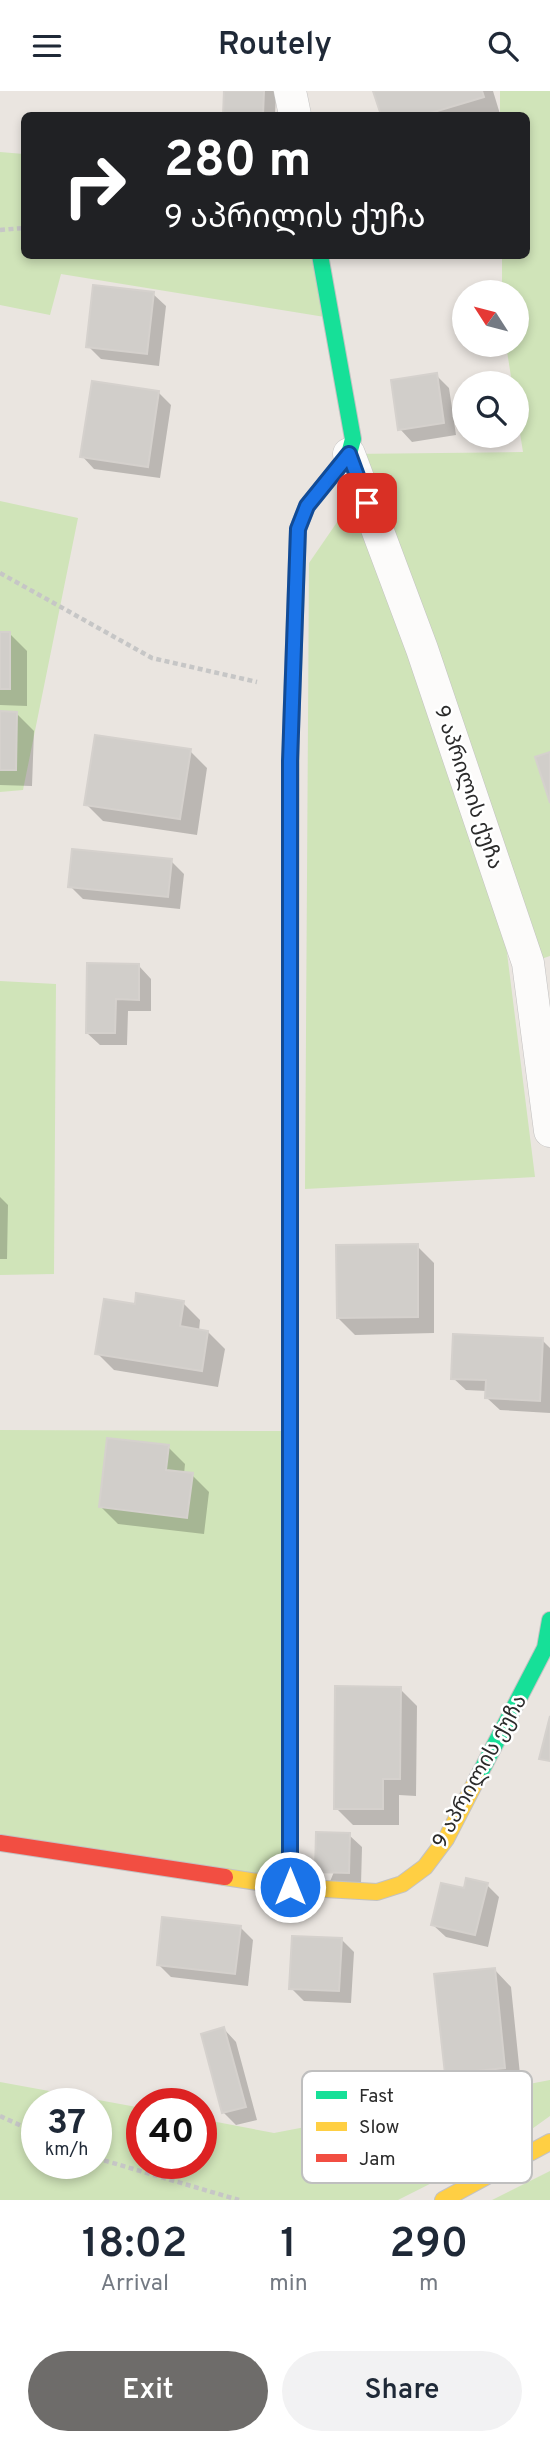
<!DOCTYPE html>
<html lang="en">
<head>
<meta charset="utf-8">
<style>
	body { margin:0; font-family:Overpass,"Noto Sans Georgian",sans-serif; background:#f2f2f3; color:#1f2937; height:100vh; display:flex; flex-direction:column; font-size:26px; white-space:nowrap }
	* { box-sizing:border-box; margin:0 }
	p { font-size:23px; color:#747a83 }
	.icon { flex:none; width:38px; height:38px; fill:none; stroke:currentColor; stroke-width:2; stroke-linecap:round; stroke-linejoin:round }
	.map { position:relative; height:2109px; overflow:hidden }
	.panel { display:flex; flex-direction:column; background:#fff; flex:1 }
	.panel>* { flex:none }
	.banner { position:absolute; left:21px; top:21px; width:509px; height:147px; border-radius:10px; box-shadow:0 4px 10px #0003; background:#202124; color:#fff; overflow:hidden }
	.needle { width:46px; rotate:306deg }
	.controls { position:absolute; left:452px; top:189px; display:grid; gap:14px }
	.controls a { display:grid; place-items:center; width:77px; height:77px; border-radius:50%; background:#fff; box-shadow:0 4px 10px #0003; font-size:35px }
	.speed { position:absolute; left:21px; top:1997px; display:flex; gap:14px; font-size:35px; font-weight:700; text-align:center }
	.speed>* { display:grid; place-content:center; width:91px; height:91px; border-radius:50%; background:#fff; box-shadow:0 4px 10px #0003; line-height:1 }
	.speed small { font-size:18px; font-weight:400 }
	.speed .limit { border:10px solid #d22; background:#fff; color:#111 }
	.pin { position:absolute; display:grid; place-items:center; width:60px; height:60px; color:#fff; margin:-30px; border-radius:14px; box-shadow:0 4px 10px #0006 }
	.me { position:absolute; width:77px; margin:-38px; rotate:0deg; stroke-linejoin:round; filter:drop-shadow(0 0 5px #0008) }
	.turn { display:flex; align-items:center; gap:24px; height:147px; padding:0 28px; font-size:32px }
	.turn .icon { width:91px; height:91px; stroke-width:2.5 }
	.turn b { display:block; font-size:49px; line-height:60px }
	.eta { display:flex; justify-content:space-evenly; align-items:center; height:119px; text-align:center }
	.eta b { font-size:42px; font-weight:600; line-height:49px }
	.button { display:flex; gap:14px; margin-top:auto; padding:14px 28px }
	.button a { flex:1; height:80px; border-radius:42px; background:#6e6c6a; color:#fff; font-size:28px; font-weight:600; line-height:80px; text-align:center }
	.button a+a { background:#f2f2f3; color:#1f2937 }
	header { display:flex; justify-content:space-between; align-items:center; height:91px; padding:0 28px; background:#fff; font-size:32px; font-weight:600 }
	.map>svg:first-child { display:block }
</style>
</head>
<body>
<header><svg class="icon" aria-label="menu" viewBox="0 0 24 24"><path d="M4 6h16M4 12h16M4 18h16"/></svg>Routely<svg class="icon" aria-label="search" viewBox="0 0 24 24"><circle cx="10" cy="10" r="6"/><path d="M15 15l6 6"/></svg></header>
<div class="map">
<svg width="550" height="2109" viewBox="0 0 550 2109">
	<rect width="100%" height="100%" fill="#eae5e0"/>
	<path fill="#d0e4b9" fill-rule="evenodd" d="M 500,0 L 550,0 L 550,865 L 541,868 L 349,363 L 523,361 L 516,317 L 516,292 L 512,292 L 506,254 L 516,254 L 516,201 L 502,201 L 502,165 L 527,164 L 527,24 L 500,24 Z
		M 0,61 L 24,63 L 24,164 L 320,165 L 331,227 L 61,183 L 50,224 L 0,214 Z
		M 353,408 L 504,838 L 535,1086 L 305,1098 L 309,472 Z
		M 0,410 L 78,427 L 23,699 L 0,701 Z
		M 0,890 L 56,893 L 54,1183 L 0,1184 Z
		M 0,1339 L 290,1340 L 290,1796 L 0,1752 Z
		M 550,1989 L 550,2025 L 515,2050 L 398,2109 L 0,2109 L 0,1991 L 142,2017 L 142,2072 L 201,2072 L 201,2028 L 274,2042 ZM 37,2012 L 96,2012 L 96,2072 L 37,2072 Z
		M 550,2080 L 550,2109 L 492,2109 Z"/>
	<path fill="#0003" d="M 226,0 L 273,0 L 276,3 L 275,24 L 225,24 Z
		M 375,0 L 493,0 L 500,23 L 383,24 Z
		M 153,203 L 166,215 L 159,275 L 101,268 L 88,255 Z
		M 436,284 L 449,297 L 456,344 L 412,351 L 400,338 Z
		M 158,301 L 171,314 L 160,387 L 94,378 L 82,365 Z
		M 0,543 L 10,543 L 27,560 L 27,615 L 0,614 Z
		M 0,622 L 17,623 L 34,640 L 32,695 L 0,694 Z
		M 190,660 L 207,677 L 197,744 L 103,730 L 86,713 Z
		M 171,770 L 184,783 L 180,818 L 83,808 L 70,795 Z
		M 139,875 L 151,888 L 151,920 L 128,920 L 127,954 L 100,954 L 87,942 Z
		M 0,1106 L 8,1114 L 7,1168 L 0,1168 Z
		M 417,1155 L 434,1172 L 434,1242 L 355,1244 L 338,1227 Z
		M 183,1212 L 200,1229 L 199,1240 L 208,1241 L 225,1258 L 218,1296 L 114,1279 L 97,1262 L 136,1215 Z
		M 542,1249 L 550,1257 L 550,1322 L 500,1319 L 487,1307 L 487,1300 L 466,1299 L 453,1287 Z
		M 168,1356 L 185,1373 L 184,1383 L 192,1384 L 209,1401 L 204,1443 L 118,1433 L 101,1416 Z
		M 400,1598 L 417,1615 L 416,1705 L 399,1704 L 399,1734 L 353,1734 L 336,1717 Z
		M 349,1744 L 362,1756 L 361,1794 L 329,1793 Z
		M 487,1794 L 499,1806 L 488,1856 L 446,1846 L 433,1834 Z
		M 240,1836 L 253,1849 L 248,1895 L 171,1886 L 158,1873 Z
		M 341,1848 L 354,1861 L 351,1912 L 304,1910 L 291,1897 Z
		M 494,1878 L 511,1896 L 521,1993 L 463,1999 L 446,1982 Z
		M 224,1938 L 236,1951 L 257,2029 L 236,2034 L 223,2021 Z"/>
	<path fill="#d1ceca" stroke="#d5d1cd" stroke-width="2" d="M 224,0 L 264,0 L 263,24 L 223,24 Z
		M 373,0 L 482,0 L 484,6 L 424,24 L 381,24 Z
		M 93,194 L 154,201 L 147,263 L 86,256 Z
		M 437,282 L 444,332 L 398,339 L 391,289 Z
		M 92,290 L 159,300 L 148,376 L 80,366 Z
		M 0,541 L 10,541 L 10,598 L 0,598 Z
		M 0,620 L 17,621 L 16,679 L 0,679 Z
		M 95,644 L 191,658 L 180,728 L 84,714 Z
		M 550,661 L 550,712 L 535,666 Z
		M 72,758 L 172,768 L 168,806 L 68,796 Z
		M 87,872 L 139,873 L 139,909 L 116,908 L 115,942 L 86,942 Z
		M 418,1153 L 418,1226 L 337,1227 L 336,1154 Z
		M 136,1202 L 184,1210 L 180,1235 L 208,1240 L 202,1280 L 95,1263 L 104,1208 L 135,1213 Z
		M 453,1243 L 543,1247 L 540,1310 L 485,1307 L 486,1289 L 451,1288 Z
		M 107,1347 L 169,1354 L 166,1379 L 193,1382 L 187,1427 L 99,1416 Z
		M 335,1595 L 401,1596 L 400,1688 L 383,1688 L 383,1718 L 334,1718 Z
		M 550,1625 L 550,1670 L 539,1668 Z
		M 316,1741 L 350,1742 L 349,1782 L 315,1781 Z
		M 466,1787 L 488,1792 L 475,1844 L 431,1834 L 441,1792 L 464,1797 Z
		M 162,1826 L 241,1835 L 235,1883 L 157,1874 Z
		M 292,1845 L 342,1847 L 339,1900 L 289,1898 Z
		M 495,1877 L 505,1977 L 445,1983 L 434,1883 Z
		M 224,1936 L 246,2016 L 222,2022 L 201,1943 Z"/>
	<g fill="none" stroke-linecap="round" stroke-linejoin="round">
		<defs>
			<path id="street" d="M 290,0 L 295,24
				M 349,363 L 422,558 L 528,872 L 550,1040"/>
			<path id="fast" d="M 291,638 L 298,438 L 307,415 L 349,363 L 353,348 L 320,164
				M 290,962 L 290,1796
				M 477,1688 L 545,1557 L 550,1529"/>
			<path id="slow" d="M 225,1786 L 290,1796 L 377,1801 L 402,1793 L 425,1776 L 446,1748 L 477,1688
				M 443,2109 L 550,2051"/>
			<path id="jam" d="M 290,962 L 291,638
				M 0,1752 L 225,1786"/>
		</defs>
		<use href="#street" stroke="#c3c2c2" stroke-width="33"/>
		<use href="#fast" stroke="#c3c2c2" stroke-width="18"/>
		<use href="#slow" stroke="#c3c2c2" stroke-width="18"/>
		<use href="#jam" stroke="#c3c2c2" stroke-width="18"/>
		<path stroke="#c6c6c6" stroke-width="4.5" stroke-dasharray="5 3.5" stroke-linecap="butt" d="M 0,139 L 24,137
			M 0,482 L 152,567 L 257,591
			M 0,2025 L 37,2042
			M 96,2067 L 239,2109"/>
		<use href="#street" stroke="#fcfbfa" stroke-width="32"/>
		<use href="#fast" stroke="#16e098" stroke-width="16"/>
		<use href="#slow" stroke="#ffcf43" stroke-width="16"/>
		<use href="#jam" stroke="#f24e42" stroke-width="16"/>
	</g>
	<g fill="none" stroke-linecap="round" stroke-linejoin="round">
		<defs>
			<path id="route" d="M 290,1796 L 290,670 L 298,438 L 307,415 L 349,363 L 367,412"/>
		</defs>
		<use href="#route" stroke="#114b97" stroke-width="18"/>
		<use href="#route" stroke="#1a73e8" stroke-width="12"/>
	</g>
	<g text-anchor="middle" stroke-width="5" stroke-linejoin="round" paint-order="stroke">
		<g font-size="21" fill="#2b2b2b" stroke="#fff">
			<text transform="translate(469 696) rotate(71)" y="7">9 აპრილის ქუჩა</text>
			<text transform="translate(479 1680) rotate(-61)" y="7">9 აპრილის ქუჩა</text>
		</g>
	</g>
	<rect x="302" y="1980" width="230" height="112" rx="10" fill="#fff" stroke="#bfbfbf" stroke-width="2"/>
	<rect x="316" y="2000" width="31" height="8" fill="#16e098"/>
	<rect x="316" y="2031" width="31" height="9" fill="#ffcf43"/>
	<rect x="316" y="2063" width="31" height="8" fill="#f24e42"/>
	<g font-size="19" fill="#2b2b2b">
		<text x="359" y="2011">Fast</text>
		<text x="359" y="2042">Slow</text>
		<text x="359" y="2074">Jam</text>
	</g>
</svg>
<div class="controls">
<a><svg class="needle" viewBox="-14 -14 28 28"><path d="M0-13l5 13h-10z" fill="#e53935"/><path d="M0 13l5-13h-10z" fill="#747a83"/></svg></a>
<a><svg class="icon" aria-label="search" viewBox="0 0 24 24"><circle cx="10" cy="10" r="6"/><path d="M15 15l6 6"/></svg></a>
</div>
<div class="speed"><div>37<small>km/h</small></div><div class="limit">40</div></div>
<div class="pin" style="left:367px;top:412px;background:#d93025"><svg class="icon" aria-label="arrive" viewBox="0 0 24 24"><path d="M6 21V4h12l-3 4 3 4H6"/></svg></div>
<svg class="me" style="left:290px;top:1796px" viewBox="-20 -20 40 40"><circle r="17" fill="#1a73e8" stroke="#fff" stroke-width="3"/><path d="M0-11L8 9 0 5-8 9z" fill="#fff"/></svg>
<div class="banner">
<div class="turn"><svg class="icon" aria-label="right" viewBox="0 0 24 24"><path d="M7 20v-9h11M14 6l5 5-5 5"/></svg><div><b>280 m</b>9 აპრილის ქუჩა</div></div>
</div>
</div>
<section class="panel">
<div class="eta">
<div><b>18:02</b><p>Arrival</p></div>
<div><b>1</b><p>min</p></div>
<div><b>290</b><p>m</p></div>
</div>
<div class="button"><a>Exit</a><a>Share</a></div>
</section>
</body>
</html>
